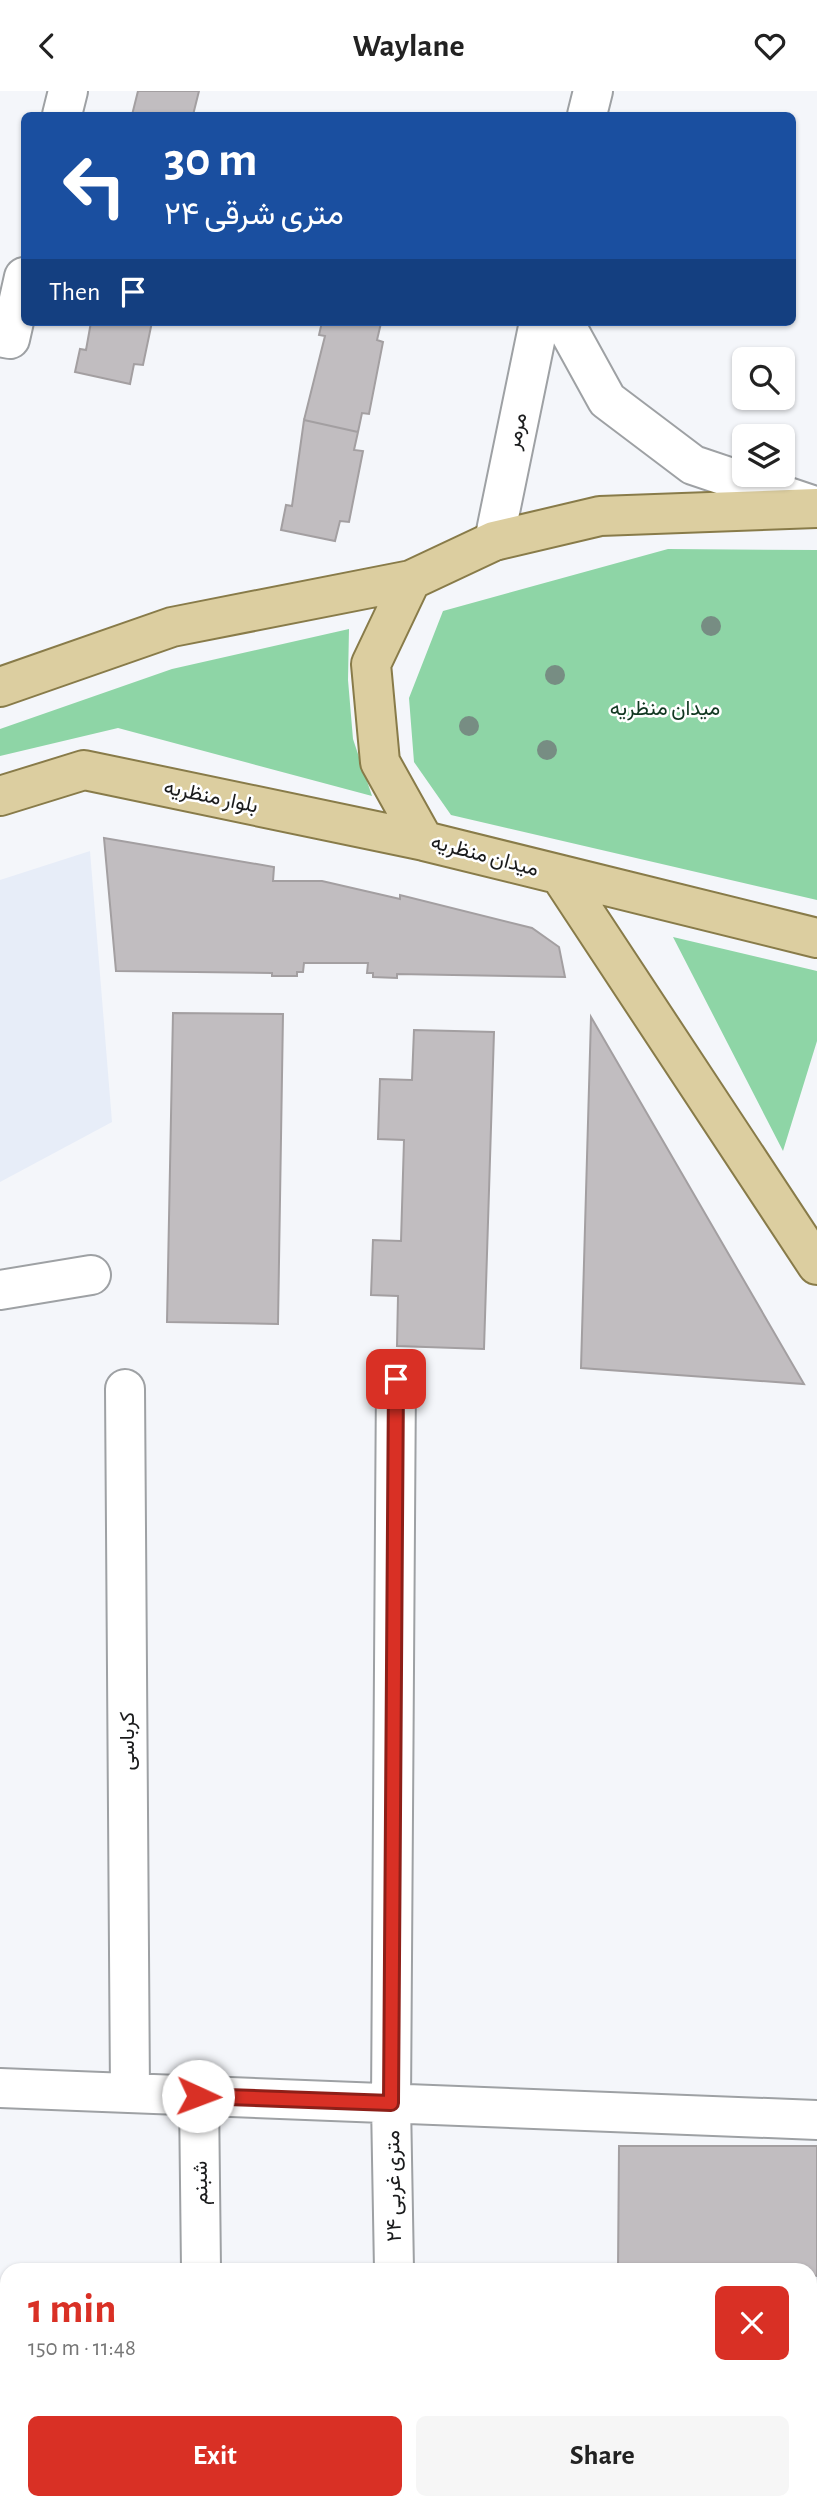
<!DOCTYPE html>
<html lang="en">
<head>
<meta charset="utf-8">
<style>
	body { margin:0; font-family:"Alegreya Sans",Vazirmatn,sans-serif; background:#f6f6f6; color:#222; height:100vh; display:flex; flex-direction:column; font-size:26px; white-space:nowrap }
	* { box-sizing:border-box; margin:0 }
	p { font-size:23px; color:#767676 }
	.icon { flex:none; width:38px; height:38px; fill:none; stroke:currentColor; stroke-width:2; stroke-linecap:round; stroke-linejoin:round }
	.map { position:relative; flex:1; overflow:hidden }
	.side { position:absolute; left:0px; top:2172px; width:817px; height:247px; display:flex; flex-direction:column; background:#fff; border-radius:21px 21px 0 0; box-shadow:0 2px 5px #0004 }
	.side>* { flex:none }
	.banner { position:absolute; left:21px; top:21px; width:775px; height:214px; border-radius:10px; box-shadow:0 2px 5px #0004; background:#1a4fa0; color:#fff; overflow:hidden }
	.tools { position:absolute; left:732px; top:256px; display:grid; gap:14px }
	.tools a { display:grid; place-items:center; width:63px; height:63px; border-radius:10px; background:#fff; box-shadow:0 2px 5px #0004; font-size:35px }
	.pin { position:absolute; display:grid; place-items:center; width:60px; height:60px; color:#fff; margin:-30px; border-radius:14px; box-shadow:0 4px 10px #0006 }
	.me { position:absolute; width:77px; margin:-38px; rotate:92deg; stroke-linejoin:round; filter:drop-shadow(0 0 5px #0008) }
	.turn { display:flex; align-items:center; gap:24px; height:147px; padding:0 28px; font-size:32px }
	.turn .icon { width:91px; height:91px; stroke-width:2.5 }
	.turn b { display:block; font-size:49px; line-height:60px }
	.then { display:flex; align-items:center; height:66px; padding:0 28px; background:#0003; gap:14px; font-size:26px }
	.round { display:grid; place-items:center; flex:none; width:74px; height:74px; border-radius:10px; background:#f6f6f6 }
	.head { display:flex; align-items:center; justify-content:space-between; height:119px; padding:0 28px }
	h1 { font-size:42px; font-weight:600; line-height:52px; color:#d93025 }
	.action { display:flex; gap:14px; margin-top:auto; padding:14px 28px }
	.action a { flex:1; height:80px; border-radius:10px; background:#d93025; color:#fff; font-size:28px; font-weight:600; line-height:80px; text-align:center }
	.action a+a { background:#f6f6f6; color:#222 }
	header { display:flex; justify-content:space-between; align-items:center; height:91px; padding:0 28px; background:#fff; font-size:32px; font-weight:600 }
	.map>svg:first-child { display:block }
</style>
</head>
<body>
<header><svg class="icon" aria-label="back" viewBox="0 0 24 24"><path d="M15 5l-7 7 7 7"/></svg>Waylane<svg class="icon" aria-label="heart" viewBox="0 0 24 24"><path d="M12 20l-8-8c-3-5 5-10 8-4 3-6 11-1 8 4z"/></svg></header>
<div class="map">
<svg width="817" height="2418" viewBox="0 0 817 2418">
	<rect width="100%" height="100%" fill="#f4f6fa"/>
	<path fill="#e7edf8" d="M 90,760 L 112,1031 L 0,1091 L 0,789 Z"/>
	<path fill="#8ed5a6" d="M 668,458 L 817,459 L 817,809 L 451,724 L 414,671 L 409,607 L 443,520 Z
		M 349,538 L 348,589 L 353,648 L 372,705 L 118,637 L 0,665 L 0,638 L 172,578 Z
		M 673,846 L 817,880 L 817,950 L 783,1060 Z"/>
	<path fill="#c1bdc0" stroke="#a39fa1" stroke-width="2" d="M 138,0 L 199,0 L 193,24 L 132,24 Z
		M 91,231 L 152,231 L 143,274 L 134,273 L 130,293 L 75,281 L 80,258 L 86,259 Z
		M 322,231 L 381,232 L 377,249 L 383,251 L 369,323 L 362,322 L 358,341 L 304,329 L 325,245 L 319,244 Z
		M 304,329 L 358,341 L 354,359 L 363,360 L 349,431 L 340,430 L 335,450 L 281,439 L 286,414 L 292,415 Z
		M 104,747 L 274,776 L 273,790 L 322,790 L 400,808 L 400,804 L 532,837 L 559,856 L 565,886 L 397,883 L 397,887 L 373,886 L 373,882 L 367,882 L 368,872 L 304,872 L 303,881 L 297,881 L 297,885 L 272,885 L 272,882 L 116,880 Z
		M 173,922 L 283,923 L 278,1233 L 167,1231 Z
		M 591,926 L 804,1293 L 581,1277 Z
		M 414,939 L 494,941 L 484,1258 L 397,1255 L 398,1205 L 371,1204 L 373,1149 L 401,1150 L 404,1049 L 378,1048 L 380,988 L 412,989 Z
		M 619,2055 L 817,2055 L 817,2185 L 810,2184 L 810,2179 L 618,2179 Z"/>
	<g fill="none" stroke-linecap="round" stroke-linejoin="round">
		<defs>
			<path id="minor" d="M 62,24 L 68,0
				M 587,24 L 593,0
				M 564,231 L 607,309 L 693,374 L 815,415
				M 0,246 L 10,248 L 24,186
				M 494,450 L 539,231
				M 0,1199 L 91,1184
				M 125,1298 L 130,2002
				M 0,1997 L 817,2029
				M 199,2005 L 201,2179
				M 394,2179 L 391,2012 L 396,1288
				M 205,2412 L 205,2418
				M 397,2412 L 397,2418"/>
			<path id="major" d="M 0,596 L 172,536 L 411,489
				M 0,705 L 84,679 L 424,750 L 817,847
				M 424,750 L 380,671 L 371,573 L 411,489 L 494,450 L 600,425 L 817,417
				M 560,784 L 817,1174"/>
		</defs>
		<use href="#minor" stroke="#9ea1a4" stroke-width="42"/>
		<use href="#major" stroke="#887b49" stroke-width="42"/>
		<use href="#minor" stroke="#fff" stroke-width="38"/>
		<use href="#major" stroke="#dccea0" stroke-width="38"/>
	</g>
	<g fill="#778d83">
		<circle cx="711" cy="535" r="10"/>
		<circle cx="555" cy="584" r="10"/>
		<circle cx="469" cy="635" r="10"/>
		<circle cx="547" cy="659" r="10"/>
	</g>
	<g fill="none" stroke-linecap="round" stroke-linejoin="round">
		<defs>
			<path id="route" d="M 198,2005 L 391,2012 L 396,1288"/>
		</defs>
		<use href="#route" stroke="#8d1f18" stroke-width="18"/>
		<use href="#route" stroke="#d93025" stroke-width="12"/>
	</g>
	<g text-anchor="middle" stroke-width="5" stroke-linejoin="round" paint-order="stroke">
		<g font-size="21" fill="#1a1b1c" stroke="#fff">
			<text transform="translate(516 340) rotate(-78)" y="7">مرمر</text>
			<text transform="translate(211 705) rotate(12)" y="7">بلوار منظریه</text>
			<text transform="translate(485 764) rotate(15)" y="7">ميدان منظریه</text>
			<text transform="translate(127 1650) rotate(-90)" y="7">کرباسی</text>
			<text transform="translate(200 2092) rotate(-91)" y="7">شبنم</text>
			<text transform="translate(393 2095) rotate(-91)" y="7">۲۴ متری غربی</text>
		</g>
		<g font-size="21" fill="#113721" stroke="#fff">
			<text x="665" y="624">میدان منظریه</text>
		</g>
	</g>
</svg>
<div class="tools">
<a><svg class="icon" aria-label="search" viewBox="0 0 24 24"><circle cx="10" cy="10" r="6"/><path d="M15 15l6 6"/></svg></a>
<a><svg class="icon" aria-label="layers" viewBox="0 0 24 24"><path d="M12 4l9 5-9 5-9-5zM3 14l9 5 9-5"/></svg></a>
</div>
<div class="pin" style="left:396px;top:1288px;background:#d93025"><svg class="icon" aria-label="arrive" viewBox="0 0 24 24"><path d="M6 21V4h12l-3 4 3 4H6"/></svg></div>
<svg class="me" style="left:198px;top:2005px" viewBox="-20 -20 40 40"><circle r="19" fill="#fff"/><path d="M0-13L10 11 0 6-10 11z" fill="#d93025"/></svg>
<div class="banner">
<div class="turn"><svg class="icon" aria-label="left" viewBox="0 0 24 24"><path d="M17 20v-9H6M10 6l-5 5 5 5"/></svg><div><b>30 m</b>۲۴ متری شرقی</div></div>
<div class="then">Then<svg class="icon" aria-label="arrive" viewBox="0 0 24 24"><path d="M6 21V4h12l-3 4 3 4H6"/></svg></div>
</div>
<section class="side">
<div class="head"><div><h1>1 min</h1><p>150 m · 11:48</p></div><a class="round" style="background:#d93025;color:#fff"><svg class="icon" aria-label="close" viewBox="0 0 24 24"><path d="M6 6l12 12M18 6L6 18"/></svg></a></div>
<div class="action"><a>Exit</a><a>Share</a></div>
</section>
</div>
</body>
</html>
